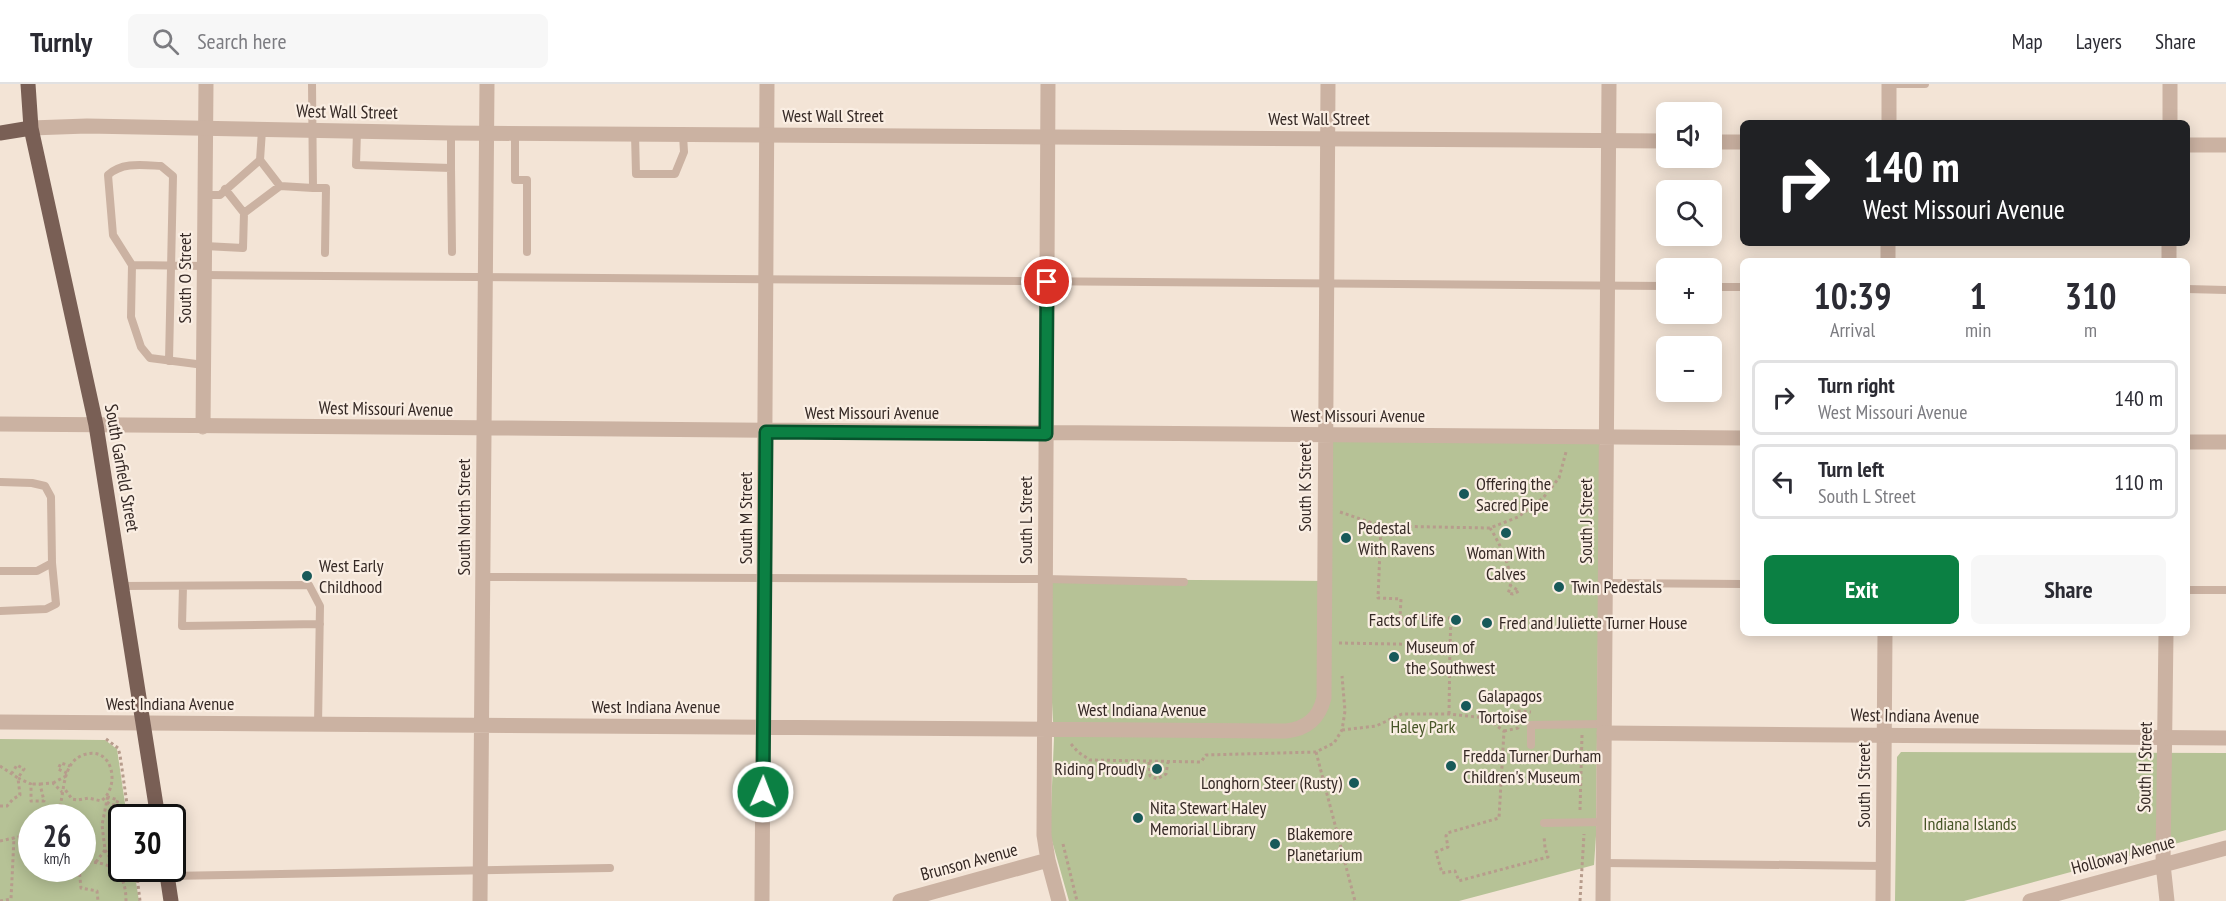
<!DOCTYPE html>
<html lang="en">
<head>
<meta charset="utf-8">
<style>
	body { margin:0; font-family:"PT Sans Narrow",sans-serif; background:#f7f7f7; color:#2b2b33; height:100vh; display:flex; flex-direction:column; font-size:22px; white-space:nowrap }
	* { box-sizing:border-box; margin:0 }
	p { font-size:20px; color:#7c7c81 }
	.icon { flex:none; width:33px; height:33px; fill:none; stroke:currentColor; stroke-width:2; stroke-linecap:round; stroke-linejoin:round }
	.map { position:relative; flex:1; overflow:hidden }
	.details { position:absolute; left:1740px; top:174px; width:450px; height:378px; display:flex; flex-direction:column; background:#fff; border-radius:9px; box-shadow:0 3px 15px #0003 }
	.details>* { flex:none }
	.top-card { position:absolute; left:1740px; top:36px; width:450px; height:126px; border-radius:9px; box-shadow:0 3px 15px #0003; background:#202124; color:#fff; overflow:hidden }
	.fabs { position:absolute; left:1656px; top:18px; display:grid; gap:12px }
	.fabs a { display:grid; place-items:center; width:66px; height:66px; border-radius:9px; background:#fff; box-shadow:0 3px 15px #0003; font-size:30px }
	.speed { position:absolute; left:18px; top:720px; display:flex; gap:12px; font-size:30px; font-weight:700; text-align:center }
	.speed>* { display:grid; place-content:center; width:78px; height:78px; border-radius:50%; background:#fff; box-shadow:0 3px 15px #0003; line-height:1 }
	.speed small { font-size:15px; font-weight:400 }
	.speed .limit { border:3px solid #111; border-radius:9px; background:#fff; color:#111 }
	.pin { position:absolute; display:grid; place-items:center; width:51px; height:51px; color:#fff; margin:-26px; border:3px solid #fff; border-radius:50%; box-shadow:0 2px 6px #0007 }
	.me { position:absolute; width:66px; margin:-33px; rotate:1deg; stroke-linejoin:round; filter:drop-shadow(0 0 4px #0008) }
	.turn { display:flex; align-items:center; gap:21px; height:126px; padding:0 24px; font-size:27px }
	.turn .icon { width:78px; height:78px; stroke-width:2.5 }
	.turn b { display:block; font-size:42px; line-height:51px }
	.eta { display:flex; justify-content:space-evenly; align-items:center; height:102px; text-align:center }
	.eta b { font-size:36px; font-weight:600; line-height:42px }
	.action { display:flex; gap:12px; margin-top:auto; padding:12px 24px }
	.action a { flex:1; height:69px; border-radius:9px; background:#0b8043; color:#fff; font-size:24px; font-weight:600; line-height:69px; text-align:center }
	.action a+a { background:#f7f7f7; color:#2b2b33 }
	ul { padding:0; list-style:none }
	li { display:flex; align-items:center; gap:18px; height:75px; margin:0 12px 9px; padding:0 12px; border:3px solid #e1e1e2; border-radius:9px }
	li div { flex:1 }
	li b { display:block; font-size:22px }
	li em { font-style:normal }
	header { display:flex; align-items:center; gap:36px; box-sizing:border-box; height:84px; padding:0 30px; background:#fff; border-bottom:2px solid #e1e1e2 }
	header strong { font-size:28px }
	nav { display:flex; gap:33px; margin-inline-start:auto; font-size:21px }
	.search { width:420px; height:54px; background:#f7f7f7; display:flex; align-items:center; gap:15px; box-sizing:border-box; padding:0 21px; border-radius:9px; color:#7c7c81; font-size:22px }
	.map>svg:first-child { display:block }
</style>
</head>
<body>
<header>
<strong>Turnly</strong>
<div class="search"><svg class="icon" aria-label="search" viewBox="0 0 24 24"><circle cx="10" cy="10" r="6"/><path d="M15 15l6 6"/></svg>Search here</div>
<nav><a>Map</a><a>Layers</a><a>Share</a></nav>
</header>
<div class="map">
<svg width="2226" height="817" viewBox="0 0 2226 817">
	<rect width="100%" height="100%" fill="#f3e4d6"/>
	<path fill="#b6c296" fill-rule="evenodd" d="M 1331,356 L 1600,360 L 1596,752 L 1594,781 L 1459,817 L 1069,817 L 1050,750 L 1054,654 L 1045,495 L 1329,497 Z
		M 0,655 L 105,656 L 117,665 L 127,733 L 122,734 L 122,784 L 134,785 L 139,817 L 0,817 ZM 32,734 L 82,734 L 82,784 L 32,784 Z
		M 1901,668 L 2226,669 L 2226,746 L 1964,817 L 1895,817 L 1897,673 Z"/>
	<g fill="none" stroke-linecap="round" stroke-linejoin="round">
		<path stroke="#b79c8c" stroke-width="3" stroke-dasharray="3 3" stroke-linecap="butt" d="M 1340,428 L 1381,442
			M 1490,444 C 1499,458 1517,492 1508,509 L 1513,510 L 1519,507 L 1511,502
			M 1339,559 L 1450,561 L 1451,534 L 1400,533 L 1401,515 L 1378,514 L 1381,442 L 1490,444 L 1518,433 L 1543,414 L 1559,394 L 1566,368
			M 1449,630 L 1450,561
			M 1342,646 L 1376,642 L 1402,630 L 1449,630 L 1486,634 L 1504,647 L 1499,734 L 1447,749 L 1446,752 L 1448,763 L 1436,768 L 1442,789 L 1455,787 L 1459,797 L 1462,796 L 1548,773 L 1545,764 L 1544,752
			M 1504,647 L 1518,644 L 1519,627 L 1531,628
			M 106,655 L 118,664 L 120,671 L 129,734
			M 1071,660 L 1078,668 L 1090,676 L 1201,678 L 1206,671 L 1316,668 L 1334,659 L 1342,646 L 1345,627 L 1342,592
			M 1316,668 L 1355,817
			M 1149,678 L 1150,692 L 1157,695 L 1166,690 L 1168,678
			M 0,682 L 18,694 L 24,685 L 17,681 L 12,689
			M 67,689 L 58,685 L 61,679 L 70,682
			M 18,694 L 31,700 L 31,717 L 44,717 L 40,700 L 31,700
			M 53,699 L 66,692
			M 40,700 L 53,699 L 62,708
			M 107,718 L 111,721 L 116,721 L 118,716 L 108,713
			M 0,722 L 7,722 L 13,715 L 20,711 L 18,694
			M 1580,726 L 1582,651
			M 56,734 C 66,715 59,680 83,671 C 113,660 121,703 101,717 L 89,714 L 78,716 L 72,715 L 64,704
			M 59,734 L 63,721
			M 0,757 L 32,750
			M 1063,760 L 1077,817
			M 105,766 L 112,777 L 112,782
			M 82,778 C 111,777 126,787 126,817
			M 96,778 L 105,766 L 102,741 L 108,711
			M 79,784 L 81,804 L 97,807 L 98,817
			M 136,784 L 140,817
			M 0,817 L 11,815 L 14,754
			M 1580,817 L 1584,750"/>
		<path stroke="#cbb2a2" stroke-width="8" d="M 312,0 L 313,104 L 326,104 L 325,169
			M 1889,0 L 1925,0
			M 262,46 L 260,76 L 280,102
			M 357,47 L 356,81 L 451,84 L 451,49
			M 515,49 L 515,96 L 527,96 L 527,168
			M 635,50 L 636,90 L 675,90 L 684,68 L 683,51
			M 451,84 L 452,168
			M 225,105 L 244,129
			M 205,111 L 220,111 L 260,76
			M 205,162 L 243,164 L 244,129 L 280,102 L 313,104
			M 132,181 L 204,182
			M 204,191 L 1666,202
			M 1712,203 L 1743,203
			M 2187,205 L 2226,206
			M 169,277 L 173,92 L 161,82 C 142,81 122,78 108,91 L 113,151 L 132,181 L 131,233 L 141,263 L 150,274 L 204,281
			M 0,398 L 32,399 L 45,402 L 51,413 L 52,479 L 37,487 L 0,487
			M 483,493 L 1045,495 L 1184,498
			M 1605,499 L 1743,500
			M 121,502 L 309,501 L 320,522 L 318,641
			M 183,502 L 182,542 L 320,540
			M 2187,506 L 2226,506
			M 0,527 L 46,525 L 56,520 L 52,479
			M 1531,661 L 1531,641 L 1604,640
			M 1544,739 L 1604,738
			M 1604,779 L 1883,782
			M 167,792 L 610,784"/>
		<path stroke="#cbb2a2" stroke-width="15" d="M 1048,0 L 1044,751 L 1048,776 L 1059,817
			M 1889,39 L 1889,0
			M 2170,39 L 2170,0
			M 1888,177 L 1888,159
			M 2169,177 L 2169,159
			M 0,340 L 1743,354
			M 203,343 L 206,0
			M 2187,358 L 2226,358
			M 2166,549 L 2163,780 L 2167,817
			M 0,638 L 1286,647 C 1307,645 1319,634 1324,614 L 1328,0
			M 480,817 L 487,0
			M 762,817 L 767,0
			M 900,817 L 1048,776
			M 1603,817 L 1609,0
			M 1883,817 L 1885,549
			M 2030,817 L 2226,764"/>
		<path stroke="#cbb2a2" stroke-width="15" d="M 31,44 L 87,42 L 451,49 L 1666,57
			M 1712,58 L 1743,58
			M 2187,61 L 2226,61
			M 1604,649 L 2226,654"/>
		<path stroke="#795f55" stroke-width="15" d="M 28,0 L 31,44 L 96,341 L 158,734
			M 0,49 L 31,44
			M 166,784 L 171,817"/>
	</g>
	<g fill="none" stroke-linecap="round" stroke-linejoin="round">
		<defs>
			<path id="route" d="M 763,708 L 766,348 L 1046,350 L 1047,198"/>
		</defs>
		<use href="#route" stroke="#07532c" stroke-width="15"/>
		<use href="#route" stroke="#0b8043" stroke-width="10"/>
	</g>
	<g fill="#185959" stroke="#faeee3" stroke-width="2">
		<circle cx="1464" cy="410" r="6"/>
		<circle cx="1506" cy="449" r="6"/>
		<circle cx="1346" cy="454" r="6"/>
		<circle cx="307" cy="492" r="6"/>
		<circle cx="1559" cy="503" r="6"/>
		<circle cx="1456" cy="536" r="6"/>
		<circle cx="1487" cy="539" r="6"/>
		<circle cx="1394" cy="573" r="6"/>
		<circle cx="1466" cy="622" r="6"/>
		<circle cx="1451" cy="682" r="6"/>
		<circle cx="1157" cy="685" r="6"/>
		<circle cx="1354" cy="699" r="6"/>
		<circle cx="1138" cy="734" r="6"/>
		<circle cx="1275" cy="760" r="6"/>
	</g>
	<g text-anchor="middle" stroke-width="4.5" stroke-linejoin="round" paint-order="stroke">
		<g font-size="18" fill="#352925" stroke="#faeee3">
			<text transform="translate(347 28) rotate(1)" y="6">West Wall Street</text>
			<text x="833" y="38">West Wall Street</text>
			<text x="1319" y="41">West Wall Street</text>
			<text transform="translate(185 194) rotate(-90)" y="6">South O Street</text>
			<text transform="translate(386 325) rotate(1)" y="6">West Missouri Avenue</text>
			<text x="872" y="335">West Missouri Avenue</text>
			<text x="1358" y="338">West Missouri Avenue</text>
			<text transform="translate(122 384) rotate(80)" y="6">South Garfield Street</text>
			<text transform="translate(1305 403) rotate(-90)" y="6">South K Street</text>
			<text transform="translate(464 433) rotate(-90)" y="6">South North Street</text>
			<text transform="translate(746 434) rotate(-90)" y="6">South M Street</text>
			<text transform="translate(1026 436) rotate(-90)" y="6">South L Street</text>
			<text transform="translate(1586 437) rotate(-90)" y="6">South J Street</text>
			<text x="170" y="626">West Indiana Avenue</text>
			<text x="656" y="629">West Indiana Avenue</text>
			<text x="1142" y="632">West Indiana Avenue</text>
			<text transform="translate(1915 632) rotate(1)" y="6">West Indiana Avenue</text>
			<text transform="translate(2145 683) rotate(-89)" y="6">South H Street</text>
			<text transform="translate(1864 701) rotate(-90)" y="6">South I Street</text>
			<text transform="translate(2123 771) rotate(-15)" y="6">Holloway Avenue</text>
			<text transform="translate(969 778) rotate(-15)" y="6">Brunson Avenue</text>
		</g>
		<g font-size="18" fill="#352925" stroke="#faeee3" text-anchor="start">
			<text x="1476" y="406">Offering the<tspan x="1476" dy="21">Sacred Pipe</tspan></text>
			<text x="1358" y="450">Pedestal<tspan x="1358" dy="21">With Ravens</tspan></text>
			<text x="1506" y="475" text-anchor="middle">Woman With<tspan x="1506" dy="21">Calves</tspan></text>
			<text x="319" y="488">West Early<tspan x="319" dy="21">Childhood</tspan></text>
			<text x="1571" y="509">Twin Pedestals</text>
			<text x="1444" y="542" text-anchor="end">Facts of Life</text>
			<text x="1499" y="545">Fred and Juliette Turner House</text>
			<text x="1406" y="569">Museum of<tspan x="1406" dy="21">the Southwest</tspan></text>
			<text x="1478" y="618">Galapagos<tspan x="1478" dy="21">Tortoise</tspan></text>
			<text x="1463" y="678">Fredda Turner Durham<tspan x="1463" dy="21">Children's Museum</tspan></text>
			<text x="1145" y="691" text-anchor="end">Riding Proudly</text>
			<text x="1342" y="705" text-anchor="end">Longhorn Steer (Rusty)</text>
			<text x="1150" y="730">Nita Stewart Haley<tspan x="1150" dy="21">Memorial Library</tspan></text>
			<text x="1287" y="756">Blakemore<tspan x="1287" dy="21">Planetarium</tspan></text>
		</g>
		<g font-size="18" fill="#475527" stroke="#faeee3">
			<text x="1423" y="649">Haley Park</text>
			<text x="1970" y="746">Indiana Islands</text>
		</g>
	</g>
</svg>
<div class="fabs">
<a><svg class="icon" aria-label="sound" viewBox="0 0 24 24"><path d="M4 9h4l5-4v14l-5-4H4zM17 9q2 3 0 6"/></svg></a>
<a><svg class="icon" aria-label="search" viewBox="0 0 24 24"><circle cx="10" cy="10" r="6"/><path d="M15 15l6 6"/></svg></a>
<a>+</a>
<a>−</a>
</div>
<div class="speed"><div>26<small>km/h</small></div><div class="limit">30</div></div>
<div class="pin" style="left:1047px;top:198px;background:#d93025"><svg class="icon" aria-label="arrive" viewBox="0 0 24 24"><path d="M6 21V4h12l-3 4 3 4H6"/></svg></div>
<svg class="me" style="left:763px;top:708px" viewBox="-20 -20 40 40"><circle r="17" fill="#0b8043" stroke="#fff" stroke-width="3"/><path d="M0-11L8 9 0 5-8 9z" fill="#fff"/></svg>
<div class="top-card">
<div class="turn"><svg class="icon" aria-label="right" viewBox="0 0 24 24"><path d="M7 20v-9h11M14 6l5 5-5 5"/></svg><div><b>140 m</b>West Missouri Avenue</div></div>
</div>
<section class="details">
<div class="eta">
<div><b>10:39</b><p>Arrival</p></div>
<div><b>1</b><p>min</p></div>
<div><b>310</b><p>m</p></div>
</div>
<ul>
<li><svg class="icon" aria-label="right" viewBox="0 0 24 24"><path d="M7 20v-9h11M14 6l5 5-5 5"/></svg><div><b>Turn right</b><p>West Missouri Avenue</p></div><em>140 m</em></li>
<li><svg class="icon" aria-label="left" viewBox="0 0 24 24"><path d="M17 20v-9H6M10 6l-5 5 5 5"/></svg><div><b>Turn left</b><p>South L Street</p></div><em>110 m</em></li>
</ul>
<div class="action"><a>Exit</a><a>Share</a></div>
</section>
</div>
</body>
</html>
